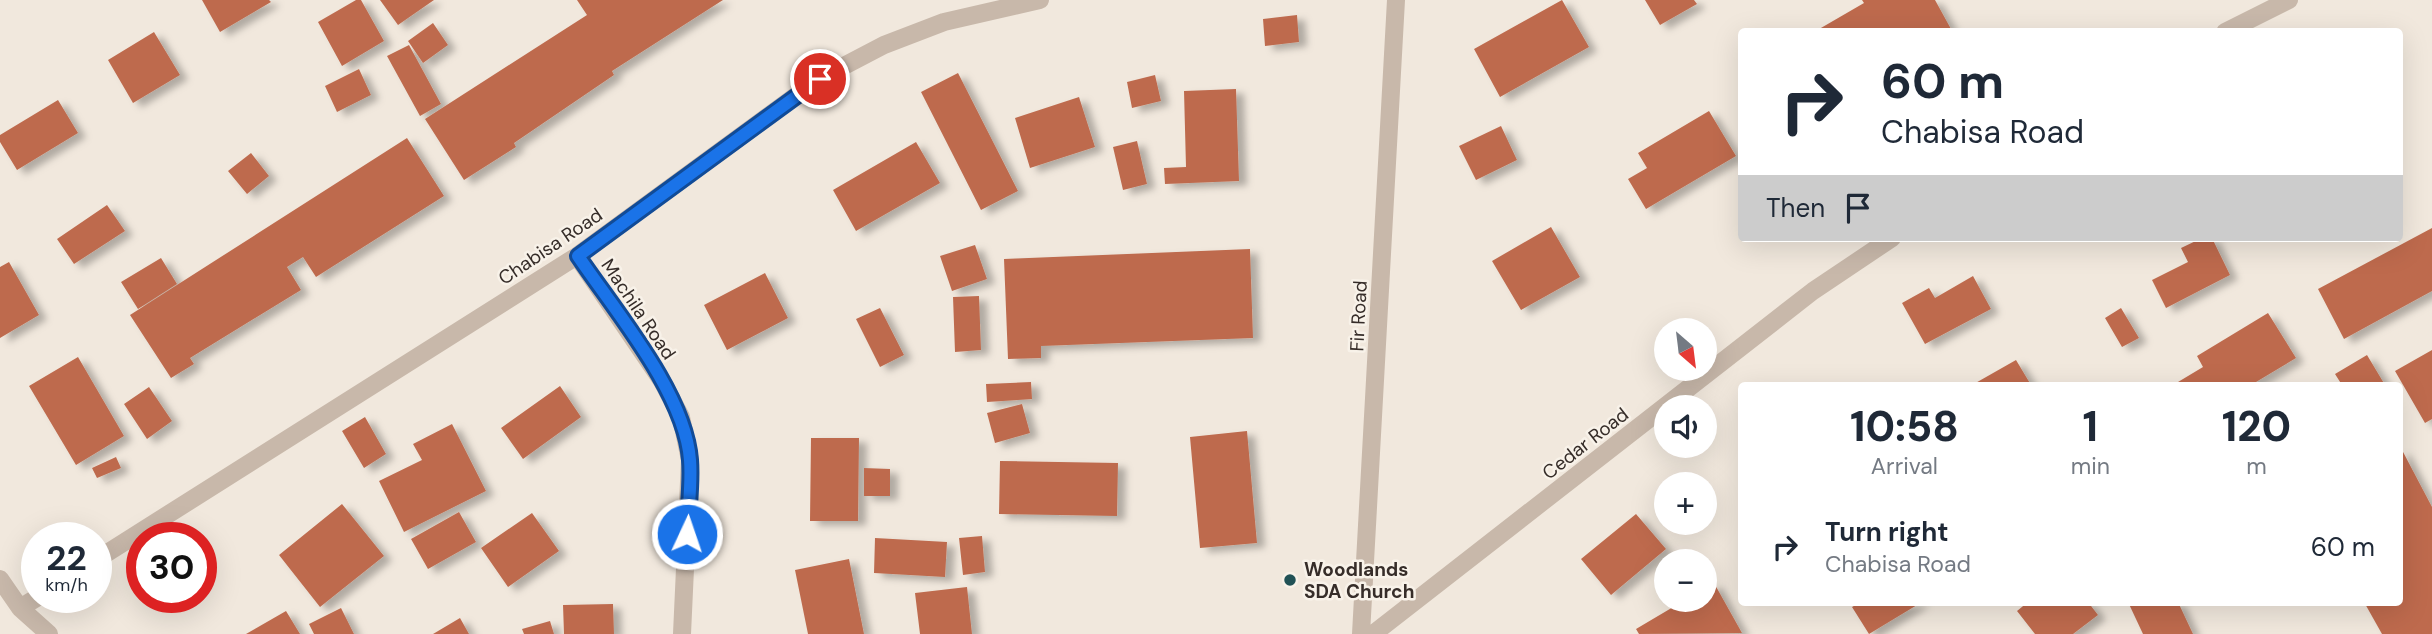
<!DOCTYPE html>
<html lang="en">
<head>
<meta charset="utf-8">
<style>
	body { margin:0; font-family:"DM Sans",sans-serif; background:#f6f6f7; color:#1f2937; height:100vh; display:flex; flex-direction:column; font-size:26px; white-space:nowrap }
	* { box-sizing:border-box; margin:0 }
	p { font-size:23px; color:#747a83 }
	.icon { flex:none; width:38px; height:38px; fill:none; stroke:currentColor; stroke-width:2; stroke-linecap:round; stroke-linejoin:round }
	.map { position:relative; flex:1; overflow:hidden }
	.drawer { position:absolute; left:1738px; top:382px; width:665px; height:224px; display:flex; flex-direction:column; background:#fff; border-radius:7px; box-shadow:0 7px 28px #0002 }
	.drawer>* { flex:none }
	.top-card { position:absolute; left:1738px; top:28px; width:665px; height:214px; border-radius:7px; box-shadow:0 7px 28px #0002; background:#fff; color:#1f2937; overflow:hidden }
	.needle { width:46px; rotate:152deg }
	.fabs { position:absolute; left:1654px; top:318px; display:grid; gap:14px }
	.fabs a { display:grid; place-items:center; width:63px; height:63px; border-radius:50%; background:#fff; box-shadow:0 7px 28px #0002; font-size:35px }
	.speed { position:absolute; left:21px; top:522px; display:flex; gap:14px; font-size:35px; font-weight:700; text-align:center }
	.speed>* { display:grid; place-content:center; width:91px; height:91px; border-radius:50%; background:#fff; box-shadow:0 7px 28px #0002; line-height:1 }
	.speed small { font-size:18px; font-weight:400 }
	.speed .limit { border:10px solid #d22; background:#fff; color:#111 }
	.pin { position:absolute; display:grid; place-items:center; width:60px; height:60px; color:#fff; margin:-30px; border:4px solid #fff; border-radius:50%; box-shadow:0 2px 7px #0007 }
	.me { position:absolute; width:77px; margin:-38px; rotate:3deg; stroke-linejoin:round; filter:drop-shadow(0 0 5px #0008) }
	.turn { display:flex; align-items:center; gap:24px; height:147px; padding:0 28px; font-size:32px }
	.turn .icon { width:91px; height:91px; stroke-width:2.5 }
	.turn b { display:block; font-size:49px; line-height:60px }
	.then { display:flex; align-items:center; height:66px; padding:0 28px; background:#0003; gap:14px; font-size:26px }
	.eta { display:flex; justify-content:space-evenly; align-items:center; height:119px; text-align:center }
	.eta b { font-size:42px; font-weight:800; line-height:49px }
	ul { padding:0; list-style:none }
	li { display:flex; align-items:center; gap:21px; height:91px; padding:0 28px }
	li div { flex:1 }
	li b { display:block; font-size:26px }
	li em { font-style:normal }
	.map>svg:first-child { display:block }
</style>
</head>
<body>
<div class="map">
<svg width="2432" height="634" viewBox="0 0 2432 634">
	<defs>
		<filter id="shadow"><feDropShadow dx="8" dy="4.5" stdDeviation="3.5" flood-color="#0004"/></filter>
	</defs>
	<rect width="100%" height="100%" fill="#f1e8dd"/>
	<path fill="#be6b4e" filter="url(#shadow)" d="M 202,0 L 269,0 L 271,2 L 220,32 Z
		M 356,0 L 361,0 L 384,41 L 342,66 L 318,22 Z
		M 380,0 L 434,0 L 398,25 Z
		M 577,0 L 723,0 L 612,71 L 614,75 L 514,143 L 516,147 L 464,180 L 425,119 L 587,15 Z
		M 1562,0 L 1589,47 L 1500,97 L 1474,49 Z
		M 1645,0 L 1694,0 L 1697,4 L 1660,25 Z
		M 1862,0 L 1935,0 L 1951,29 L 1814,32 L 1864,3 Z
		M 1297,15 L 1299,42 L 1265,46 L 1263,19 Z
		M 433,23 L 448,45 L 423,63 L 408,41 Z
		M 154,32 L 180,75 L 133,103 L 108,60 Z
		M 409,45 L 441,104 L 420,116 L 387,56 Z
		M 359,69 L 371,95 L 337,112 L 325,86 Z
		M 958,73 L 1018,191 L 981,210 L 921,92 Z
		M 1155,75 L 1161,101 L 1132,108 L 1127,82 Z
		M 1236,89 L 1239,181 L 1165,184 L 1164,168 L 1186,167 L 1184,91 Z
		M 1079,97 L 1095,147 L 1030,168 L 1015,118 Z
		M 58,100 L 78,133 L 17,170 L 0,142 L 0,135 Z
		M 1709,111 L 1736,156 L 1646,209 L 1628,179 L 1647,168 L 1638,153 Z
		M 1501,126 L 1517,160 L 1476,180 L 1459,146 Z
		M 407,138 L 444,196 L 316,277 L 303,257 L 287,267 L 301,290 L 190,358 L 194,364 L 171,378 L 130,315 Z
		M 1137,141 L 1147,184 L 1123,190 L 1113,147 Z
		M 916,142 L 940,183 L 856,231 L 833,190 Z
		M 251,153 L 269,176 L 247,194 L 228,171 Z
		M 107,205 L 125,231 L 74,264 L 57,239 Z
		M 1551,227 L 1580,277 L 1521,310 L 1492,261 Z
		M 2432,228 L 2432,291 L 2344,339 L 2318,289 Z
		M 2202,238 L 2212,238 L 2230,275 L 2166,308 L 2152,280 L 2188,262 L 2181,248 Z
		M 975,245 L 987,279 L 952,291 L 940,256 Z
		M 1250,249 L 1253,338 L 1041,346 L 1041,358 L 1008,359 L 1004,259 Z
		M 161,258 L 177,284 L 138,309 L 121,282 Z
		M 9,262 L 39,315 L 0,338 L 0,267 Z
		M 765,273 L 788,318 L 727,350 L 704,305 Z
		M 1973,276 L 1991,309 L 1925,344 L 1902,303 L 1929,288 L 1935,298 Z
		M 979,296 L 981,350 L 955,352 L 953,297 Z
		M 880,308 L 904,355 L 880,367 L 856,319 Z
		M 2121,308 L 2139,338 L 2122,347 L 2105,318 Z
		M 2268,313 L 2296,358 L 2251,385 L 2173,385 L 2203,367 L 2197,356 Z
		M 2432,350 L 2432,419 L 2425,423 L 2395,371 Z
		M 2367,355 L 2385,385 L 2342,385 L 2335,374 Z
		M 78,357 L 124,436 L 76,465 L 29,386 Z
		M 2016,360 L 2031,385 L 1972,385 Z
		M 1031,382 L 1032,399 L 987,402 L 986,384 Z
		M 560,386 L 581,417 L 523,459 L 501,428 Z
		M 149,387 L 172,421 L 147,439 L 124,404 Z
		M 1022,404 L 1030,433 L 995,443 L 987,413 Z
		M 365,417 L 386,454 L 364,468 L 342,431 Z
		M 452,424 L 486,491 L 404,532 L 379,481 L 422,460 L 413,444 Z
		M 1247,431 L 1257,543 L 1200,548 L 1190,437 Z
		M 811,438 L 859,438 L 858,521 L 810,521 Z
		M 2402,450 L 2432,507 L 2432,634 L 2382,634 L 2364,602 L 2399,602 L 2399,452 Z
		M 116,457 L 121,468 L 97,478 L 92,468 Z
		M 1000,461 L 1118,463 L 1117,516 L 999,514 Z
		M 864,468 L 890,469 L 890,496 L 864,496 Z
		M 342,504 L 384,556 L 320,607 L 279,555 Z
		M 459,512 L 476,542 L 428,569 L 411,539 Z
		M 532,513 L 559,551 L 508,587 L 481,548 Z
		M 1636,514 L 1666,549 L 1611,595 L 1581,559 Z
		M 982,536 L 985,572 L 963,575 L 959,538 Z
		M 875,538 L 947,542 L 945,577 L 874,573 Z
		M 849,559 L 864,634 L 808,634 L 795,570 Z
		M 1714,583 L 1742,633 L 1639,634 L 1636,629 L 1685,600 L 1704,600 L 1704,589 Z
		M 967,587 L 972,634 L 920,634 L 915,593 Z
		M 1861,602 L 1922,602 L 1869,634 L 1852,607 Z
		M 2028,602 L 2088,602 L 2098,615 L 2073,634 L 2035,634 L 2017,611 Z
		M 2128,602 L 2178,602 L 2193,634 L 2143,634 Z
		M 613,604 L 614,634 L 564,634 L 563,605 Z
		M 341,608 L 354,634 L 314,634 L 309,624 Z
		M 286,611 L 300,634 L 246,634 Z
		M 460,618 L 469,634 L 433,634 Z
		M 550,621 L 554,634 L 524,634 L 522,629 Z"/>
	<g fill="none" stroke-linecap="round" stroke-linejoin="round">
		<path stroke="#c8b8aa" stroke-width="18" d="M 2225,32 L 2289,0
			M 577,256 L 662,381 L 681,417 L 690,460 L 682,634
			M 96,560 L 577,256 L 819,79 L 884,45 L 944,22 L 1040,0
			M 0,579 L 20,608 L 49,634
			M 20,608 L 38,597
			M 1361,634 L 1396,0
			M 1373,634 L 1813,291 L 1892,238"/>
	</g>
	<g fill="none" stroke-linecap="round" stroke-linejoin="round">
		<defs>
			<path id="route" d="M 687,534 C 688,510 692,484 690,460 C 685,393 615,311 578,256 L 820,79"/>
		</defs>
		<use href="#route" stroke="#114b97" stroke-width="18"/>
		<use href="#route" stroke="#1a73e8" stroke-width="12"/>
	</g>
	<circle fill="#215155" stroke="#f8f2e9" stroke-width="2.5" cx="1290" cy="580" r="7"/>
	<g text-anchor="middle" stroke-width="5" stroke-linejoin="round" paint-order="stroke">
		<g font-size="19" fill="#362d29" stroke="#f8f2e9">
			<text transform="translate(550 246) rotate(-34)" y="7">Chabisa Road</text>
			<text transform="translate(639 309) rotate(56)" y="7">Machila Road</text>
			<text transform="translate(1358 316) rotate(-87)" y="7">Fir Road</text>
			<text transform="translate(1585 443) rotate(-38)" y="7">Cedar Road</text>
		</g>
		<g font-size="19" font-weight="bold" fill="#362d29" stroke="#f8f2e9" text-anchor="start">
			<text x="1304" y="576">Woodlands<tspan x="1304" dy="22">SDA Church</tspan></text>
		</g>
	</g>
</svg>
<div class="fabs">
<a><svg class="needle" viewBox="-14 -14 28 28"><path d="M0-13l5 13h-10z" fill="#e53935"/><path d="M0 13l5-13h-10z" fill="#747a83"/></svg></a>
<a><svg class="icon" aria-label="sound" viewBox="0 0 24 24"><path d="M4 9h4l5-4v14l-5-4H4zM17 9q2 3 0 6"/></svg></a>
<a>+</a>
<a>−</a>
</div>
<div class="speed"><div>22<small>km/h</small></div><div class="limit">30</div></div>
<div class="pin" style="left:820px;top:79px;background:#d93025"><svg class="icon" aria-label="arrive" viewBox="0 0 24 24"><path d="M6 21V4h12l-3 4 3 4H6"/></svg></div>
<svg class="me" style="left:687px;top:534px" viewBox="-20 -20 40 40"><circle r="17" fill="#1a73e8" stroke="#fff" stroke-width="3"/><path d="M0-11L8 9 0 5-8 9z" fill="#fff"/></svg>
<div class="top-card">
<div class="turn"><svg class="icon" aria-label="right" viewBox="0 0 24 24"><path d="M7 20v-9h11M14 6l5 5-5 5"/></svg><div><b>60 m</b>Chabisa Road</div></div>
<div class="then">Then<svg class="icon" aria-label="arrive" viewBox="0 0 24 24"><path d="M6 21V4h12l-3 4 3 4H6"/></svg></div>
</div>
<section class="drawer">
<div class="eta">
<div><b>10:58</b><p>Arrival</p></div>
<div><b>1</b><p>min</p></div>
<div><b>120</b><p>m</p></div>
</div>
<ul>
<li><svg class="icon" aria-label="right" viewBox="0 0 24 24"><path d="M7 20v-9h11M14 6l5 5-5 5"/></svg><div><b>Turn right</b><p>Chabisa Road</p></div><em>60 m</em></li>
</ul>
</section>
</div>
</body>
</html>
